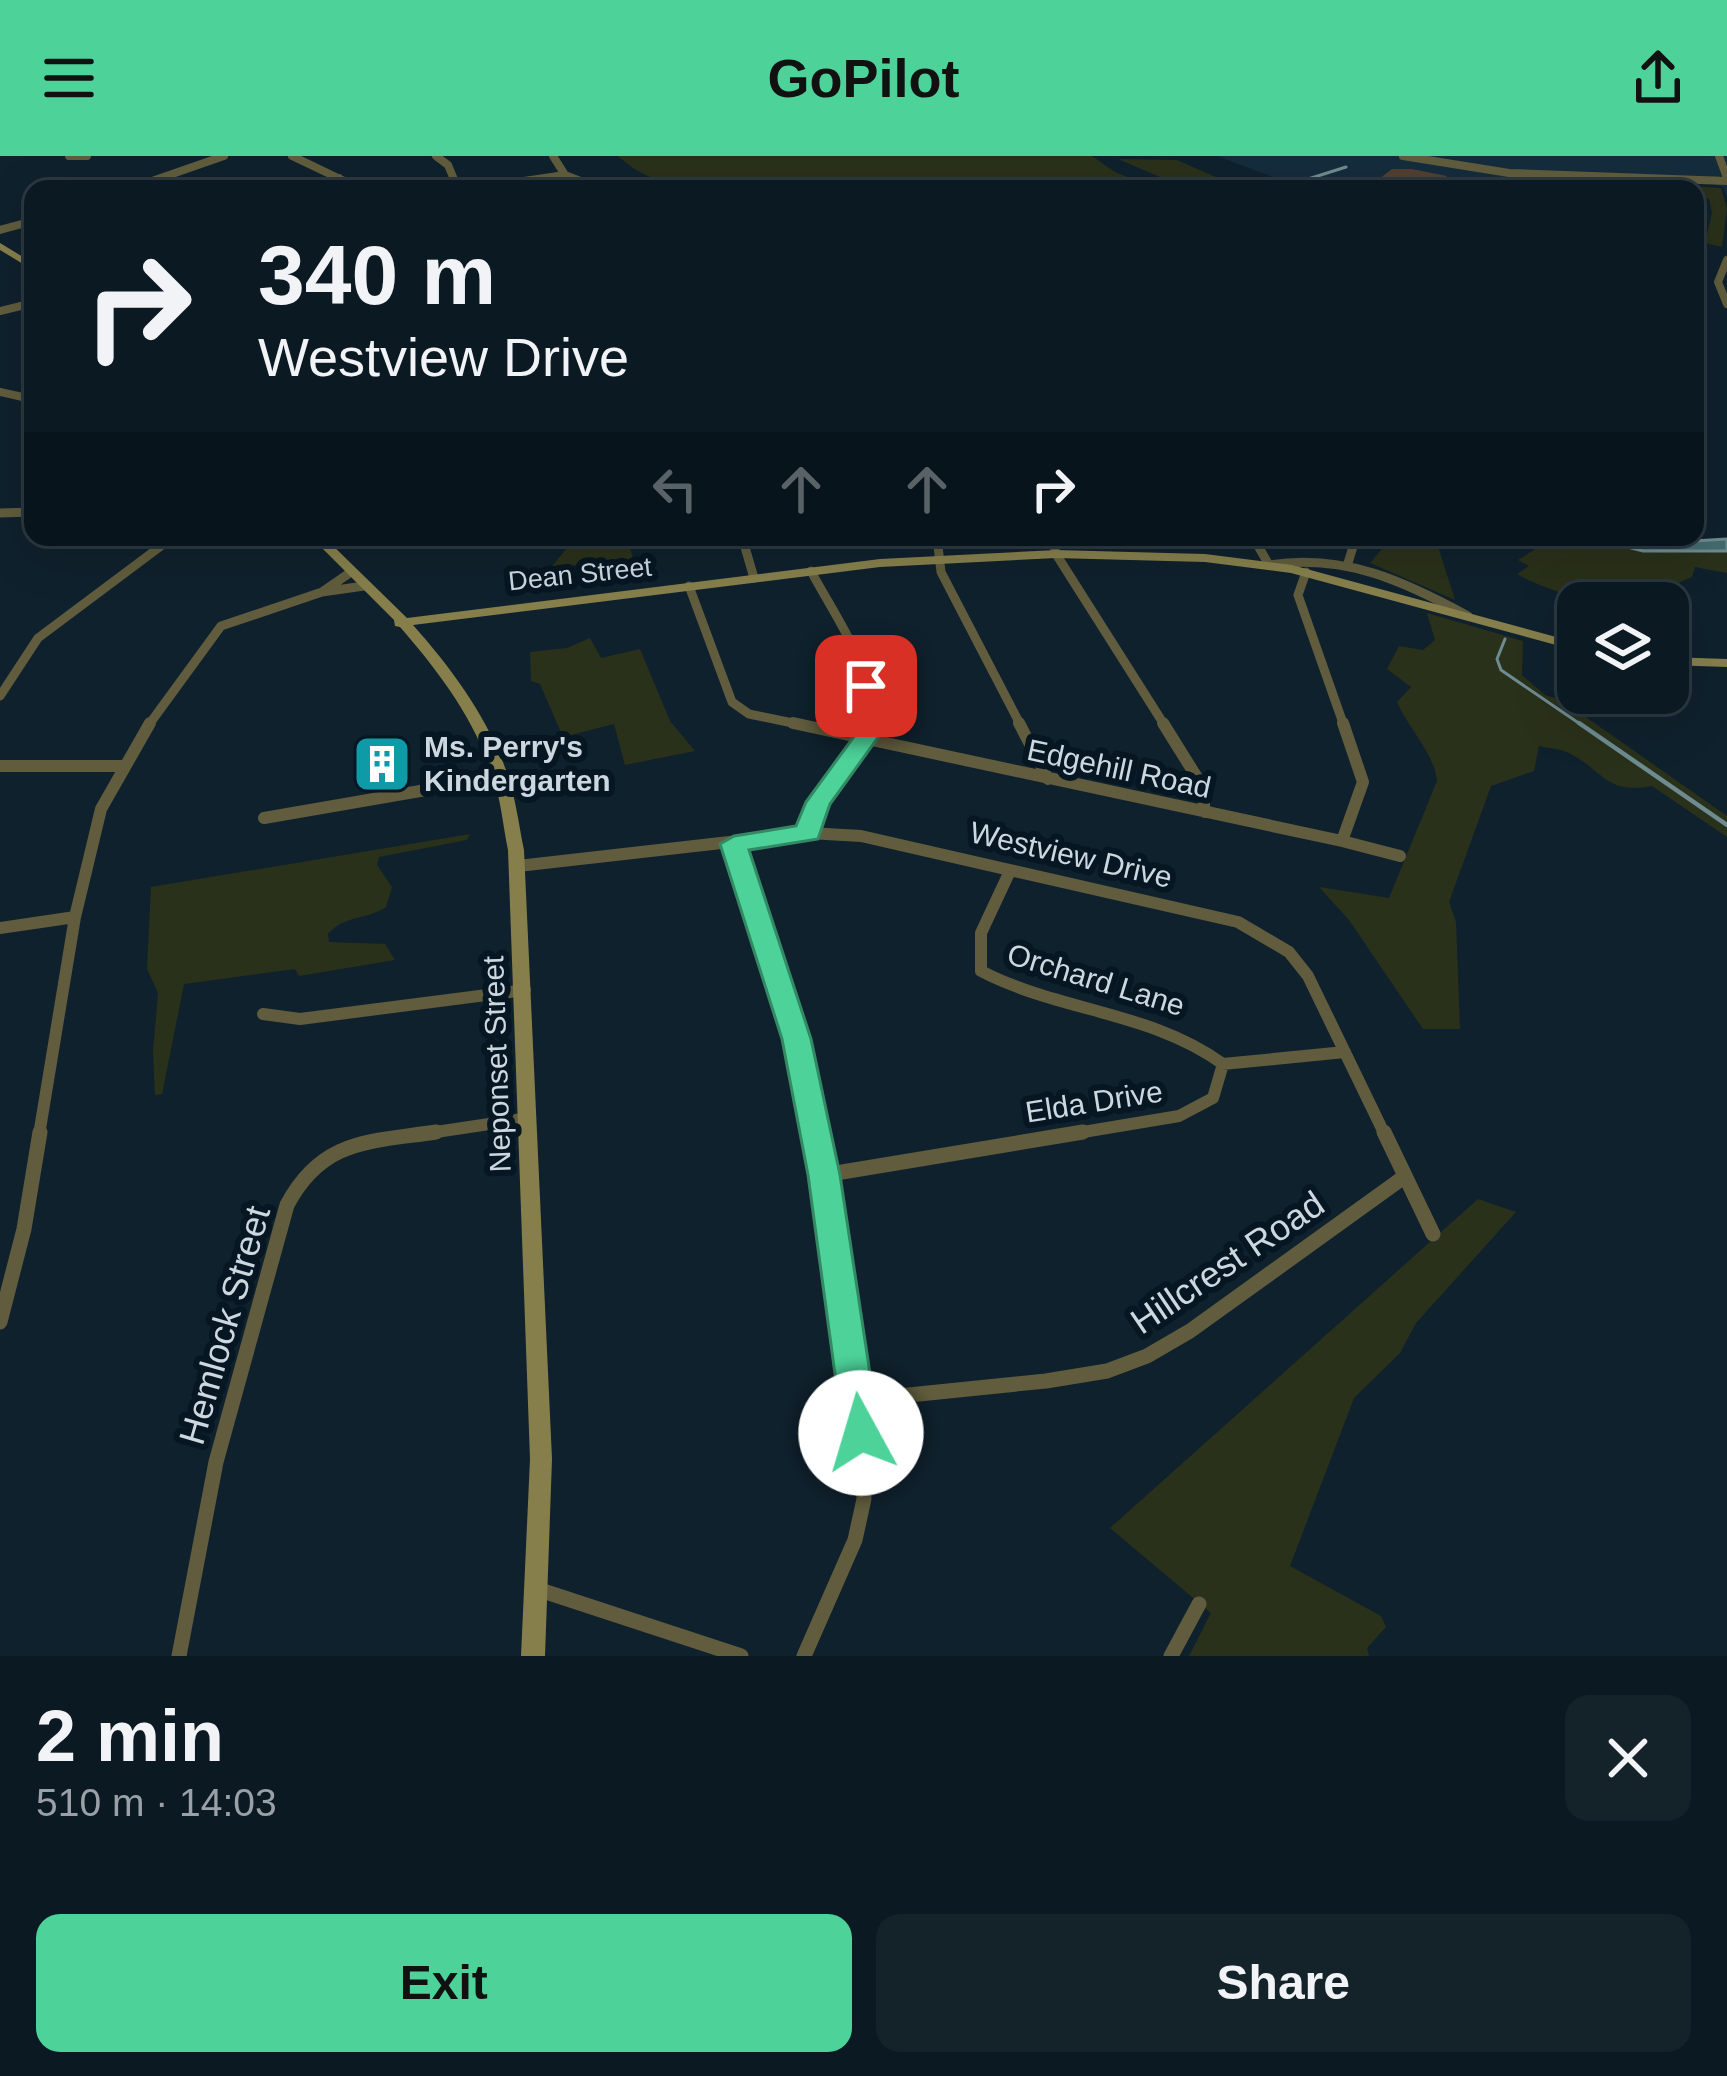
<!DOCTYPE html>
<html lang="en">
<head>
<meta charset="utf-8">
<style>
	body { margin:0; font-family:Helvetica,sans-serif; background:#14222a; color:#f1f3f6; height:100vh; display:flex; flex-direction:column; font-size:45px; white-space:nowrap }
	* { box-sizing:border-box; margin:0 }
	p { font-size:39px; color:#9aa0a5 }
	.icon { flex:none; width:66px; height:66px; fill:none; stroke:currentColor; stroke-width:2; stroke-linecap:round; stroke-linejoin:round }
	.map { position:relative; height:1500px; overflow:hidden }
	.drawer { display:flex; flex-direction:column; background:#0b1922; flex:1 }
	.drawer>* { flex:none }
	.banner { position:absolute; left:24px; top:24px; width:1680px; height:366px; border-radius:24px; box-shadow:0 12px 48px #0002,0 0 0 3px #2b3840; background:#0b1922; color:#f1f3f6; overflow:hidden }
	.fabs { position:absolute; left:1557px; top:426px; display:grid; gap:24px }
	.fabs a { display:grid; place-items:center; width:132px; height:132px; border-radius:24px; background:#0b1922; box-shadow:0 12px 48px #0002,0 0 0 3px #2b3840; font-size:60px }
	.pin { position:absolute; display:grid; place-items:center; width:102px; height:102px; color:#fff; margin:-51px; border-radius:24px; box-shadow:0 6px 18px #0006 }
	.me { position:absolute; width:132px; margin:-66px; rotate:354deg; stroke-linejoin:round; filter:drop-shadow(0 0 9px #0008) }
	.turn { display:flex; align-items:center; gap:42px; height:252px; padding:0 36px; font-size:54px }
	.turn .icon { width:156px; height:156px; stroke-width:2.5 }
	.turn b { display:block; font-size:84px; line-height:102px }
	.lanes { display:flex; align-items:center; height:114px; padding:0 36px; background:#0003; justify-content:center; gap:60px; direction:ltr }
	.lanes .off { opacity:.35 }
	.round { display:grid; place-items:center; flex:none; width:126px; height:126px; border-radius:24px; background:#14222a }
	.headline { display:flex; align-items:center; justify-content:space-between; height:204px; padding:0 36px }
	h1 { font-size:72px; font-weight:700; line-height:90px }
	.button { display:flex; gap:24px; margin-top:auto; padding:24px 36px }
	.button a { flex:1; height:138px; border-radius:24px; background:#4dd39a; color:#111; font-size:48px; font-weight:700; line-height:138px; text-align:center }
	.button a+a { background:#14222a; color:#f1f3f6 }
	header { display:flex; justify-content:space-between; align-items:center; height:156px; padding:0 36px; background:#4dd39a; color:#111; font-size:54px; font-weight:700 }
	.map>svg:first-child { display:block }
</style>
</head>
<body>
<header><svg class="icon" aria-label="menu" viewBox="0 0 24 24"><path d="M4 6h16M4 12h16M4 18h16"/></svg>GoPilot<svg class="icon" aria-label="share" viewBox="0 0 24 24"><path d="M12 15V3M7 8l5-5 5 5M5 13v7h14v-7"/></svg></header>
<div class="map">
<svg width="1727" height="1500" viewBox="0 0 1727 1500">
	<rect width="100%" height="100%" fill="#0f212d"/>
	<path fill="#152c3c" d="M 1217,0 L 1727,0 L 1727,42 L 1723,31 L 1713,28 L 1619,25 L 1607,33 L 1305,33 Z"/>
	<path fill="#2a311a" d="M 618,0 L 1092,0 L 1115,16 L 1156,33 L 757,33 L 731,24 C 695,41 647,27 618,0 Z
		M 1118,3 L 1177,4 L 1243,33 L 1186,32 Z
		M 1625,26 L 1721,32 L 1727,52 L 1722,91 L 1705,87 L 1712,57 L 1709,43 L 1695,38 L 1695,33 L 1612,33 Z
		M 576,381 L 626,381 L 636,410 L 590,415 L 588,408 L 564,410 L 563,426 L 535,431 Z
		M 1392,381 L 1435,381 L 1455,444 L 1370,407 Z
		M 1554,381 L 1589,381 L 1643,395 L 1727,395 L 1727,417 L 1695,411 L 1692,421 L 1666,432 L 1666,438 L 1690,450 L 1690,462 L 1668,459 L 1668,447 C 1613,447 1567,446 1517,418 L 1529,410 L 1518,404 Z
		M 1427,457 L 1523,485 L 1522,519 L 1545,539 L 1583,550 L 1583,559 L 1727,660 L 1727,681 L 1652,630 C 1606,639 1603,614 1569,597 C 1561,593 1548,592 1539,590 L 1534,615 L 1491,630 L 1449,746 L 1456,766 L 1460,873 L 1423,873 L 1349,764 L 1319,731 L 1389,742 L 1437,625 C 1435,599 1409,573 1397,546 L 1411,531 L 1387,513 L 1399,490 L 1423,494 L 1435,484 Z
		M 590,482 L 601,502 L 640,493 L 670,565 L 695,595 L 625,609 L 614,568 L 563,581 L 540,528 L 531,525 L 530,496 L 567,492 Z
		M 470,678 L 467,684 L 379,701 L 377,709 L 392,731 L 386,751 C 367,764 344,759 328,778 L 329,786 L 385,788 L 395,804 L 299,820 L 295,813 L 184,828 L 162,938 L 155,939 L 153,895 L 158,837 L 147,813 L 151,731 Z
		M 1478,1043 L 1516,1056 L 1416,1167 L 1400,1197 L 1354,1242 L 1290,1410 L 1381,1460 L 1386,1471 L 1367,1492 L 1369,1500 L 1189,1500 L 1211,1457 L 1110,1372 Z"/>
	<path fill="#446b6e" stroke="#6d8b90" stroke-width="3" d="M 1589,381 L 1676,386 L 1727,383 L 1727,395 L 1643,395 Z"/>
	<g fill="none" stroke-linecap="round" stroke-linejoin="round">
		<path stroke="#6d8b90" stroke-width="3" d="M 1305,24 L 1346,11
			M 1272,33 L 1291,28
			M 1505,483 L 1497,503 L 1501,514 L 1583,570"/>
		<path stroke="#6d8b90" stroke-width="4.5" d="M 1579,567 L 1727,669"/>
	</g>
	<path fill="#523f33" d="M 1392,13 L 1412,13 L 1447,20 L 1432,33 L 1366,33 Z"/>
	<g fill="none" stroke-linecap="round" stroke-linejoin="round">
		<path stroke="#605c3d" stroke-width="8" d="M 69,0 L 87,0
			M 292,0 L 361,33
			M 436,0 L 448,9 L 458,33
			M 553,0 L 565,19 L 601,33
			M 1403,0 L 1509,17 L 1727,25
			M 1719,0 L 1727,22
			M 129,33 L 224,0
			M 299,33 L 339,22
			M 469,33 L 565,19
			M 0,74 L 33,65
			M 1727,104 L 1718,126 L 1727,148
			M 0,155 L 33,147
			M 0,236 L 27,242 L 29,251"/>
		<path stroke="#605c3d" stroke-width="9" d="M 29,248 L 33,266
			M 0,357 L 33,356
			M 742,381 L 754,422
			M 937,381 L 941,416 L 1021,570
			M 1052,381 L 1056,398 L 1165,570
			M 1253,381 L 1269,409 C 1344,397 1404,425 1468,460
			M 1348,407 L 1356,381
			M 811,415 C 834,459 878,519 874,570
			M 351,416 L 322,436 L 364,430
			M 1306,416 L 1298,439 L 1344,570
			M 689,430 L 732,546 L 749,558 L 807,570
			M 0,540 L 38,482 L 173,381
			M 148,570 L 221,470 L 322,436"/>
		<path stroke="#605c3d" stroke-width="12" d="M 793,567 L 1342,685 L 1363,626 L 1343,567
			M 1019,567 L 1048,623
			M 1163,567 L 1201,628 L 1205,656
			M 0,610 L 122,610
			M 264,662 L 501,621
			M 809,677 C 815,631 861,609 874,567
			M 1342,685 L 1400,700
			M 734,688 L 796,883 L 813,979
			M 518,710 L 809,677 L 861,680 L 1238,766 L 1289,796 L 1308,820 L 1385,979
			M 1010,715 L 981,777 L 981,815 C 1060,856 1150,855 1223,908
			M 0,772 L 75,761
			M 263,858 L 300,863 L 525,834
			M 39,979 L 75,761 L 101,653 L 150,567
			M 416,979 L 529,962
			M 1065,979 L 1179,960 L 1213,942 L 1223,908 L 1345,896"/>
		<path stroke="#605c3d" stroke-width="15" d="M 1384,976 L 1433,1078
			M 824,1019 L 1083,976
			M 0,1166 L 24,1073 L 40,976
			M 860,1244 L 1046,1225 L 1107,1215 L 1147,1200 L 1190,1175 L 1404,1021
			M 537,1433 L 741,1500
			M 179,1500 L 216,1306 L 287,1049 C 322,983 369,986 436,976
			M 804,1500 L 855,1384 L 864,1343 L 860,1244 L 812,976
			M 1171,1500 L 1199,1448"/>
		<path fill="#867f4c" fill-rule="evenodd" d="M 0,87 L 33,107 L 33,114 L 0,94 Z
			M 311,381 L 324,381 L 407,462 L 880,403 L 1056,394 L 1205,398 L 1292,409 L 1578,487 L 1578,495 L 1291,417 L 1205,406 L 1056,402 L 880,411 L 413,469 C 453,514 489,563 508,620 C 516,644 519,670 524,694 L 552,1303 L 545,1500 L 521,1500 L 530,1303 L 508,694 C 503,670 501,644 493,621 C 475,563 439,516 400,471 L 395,470 L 394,464 Z
			M 1668,501 L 1727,503 L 1727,511 L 1668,509 Z"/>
	</g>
	<path fill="#4dd39a" stroke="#328964" stroke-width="3" d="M 866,522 L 877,530 L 885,572 L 830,648 L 818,683 L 749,694 L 811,883 L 840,1019 L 879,1277 L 874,1288 L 861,1293 L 849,1288 L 843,1277 L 808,1019 L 782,883 L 720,688 L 734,680 L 796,670 L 806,646 L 861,571 L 854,530 Z"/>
	<defs>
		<symbol id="building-square" viewBox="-11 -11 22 22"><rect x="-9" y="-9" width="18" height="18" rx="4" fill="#0f9aa8" stroke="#061723"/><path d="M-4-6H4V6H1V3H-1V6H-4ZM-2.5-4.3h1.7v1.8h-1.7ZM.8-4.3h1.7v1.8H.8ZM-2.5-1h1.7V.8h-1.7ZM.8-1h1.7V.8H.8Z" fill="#fff"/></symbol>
	</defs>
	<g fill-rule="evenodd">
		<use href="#building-square" x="349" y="575" width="66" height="66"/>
	</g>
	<g text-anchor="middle" stroke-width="12" stroke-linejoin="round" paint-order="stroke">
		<g font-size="27" fill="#ccd7df" stroke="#061723">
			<text transform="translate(580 418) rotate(-6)" y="9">Dean Street</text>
		</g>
		<g font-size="30" font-weight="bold" fill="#ccd7df" stroke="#061723" text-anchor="start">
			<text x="424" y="601">Ms. Perry's<tspan x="424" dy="34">Kindergarten</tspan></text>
		</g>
		<g font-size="30" fill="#ccd7df" stroke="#061723">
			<text transform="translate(1119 613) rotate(12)" y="10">Edgehill Road</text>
			<text transform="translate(1071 699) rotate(13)" y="10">Westview Drive</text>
			<text transform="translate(1096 824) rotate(17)" y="10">Orchard Lane</text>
			<text transform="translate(497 908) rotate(-92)" y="10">Neponset Street</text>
			<text transform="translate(1094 946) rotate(-9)" y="10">Elda Drive</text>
		</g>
		<g font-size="36" fill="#ccd7df" stroke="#061723">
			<text transform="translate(1227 1106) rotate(-34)" y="13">Hillcrest Road</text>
			<text transform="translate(224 1169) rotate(-74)" y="13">Hemlock Street</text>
		</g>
	</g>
</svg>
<div class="fabs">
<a><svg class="icon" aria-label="layers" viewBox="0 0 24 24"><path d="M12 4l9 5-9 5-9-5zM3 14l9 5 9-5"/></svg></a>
</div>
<div class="pin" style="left:866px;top:530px;background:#d93025"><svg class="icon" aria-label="arrive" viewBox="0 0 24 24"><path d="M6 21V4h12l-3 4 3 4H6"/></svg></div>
<svg class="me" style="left:861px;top:1277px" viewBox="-20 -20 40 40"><circle r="19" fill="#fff"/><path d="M0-13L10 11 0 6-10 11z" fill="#4dd39a"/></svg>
<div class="banner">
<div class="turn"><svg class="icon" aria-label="right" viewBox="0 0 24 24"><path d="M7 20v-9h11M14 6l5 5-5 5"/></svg><div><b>340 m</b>Westview Drive</div></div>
<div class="lanes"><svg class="icon off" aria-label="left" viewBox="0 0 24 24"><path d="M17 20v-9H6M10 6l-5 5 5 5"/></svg><svg class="icon off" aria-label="ahead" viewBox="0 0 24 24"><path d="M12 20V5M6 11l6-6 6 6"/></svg><svg class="icon off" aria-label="ahead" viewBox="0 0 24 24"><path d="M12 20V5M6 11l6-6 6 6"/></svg><svg class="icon" aria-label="right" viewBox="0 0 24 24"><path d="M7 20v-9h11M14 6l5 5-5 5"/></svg></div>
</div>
</div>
<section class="drawer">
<div class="headline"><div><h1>2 min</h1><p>510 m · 14:03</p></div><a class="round"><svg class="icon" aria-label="close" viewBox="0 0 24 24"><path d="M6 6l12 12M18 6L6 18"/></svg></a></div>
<div class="button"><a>Exit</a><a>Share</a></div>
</section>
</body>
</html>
